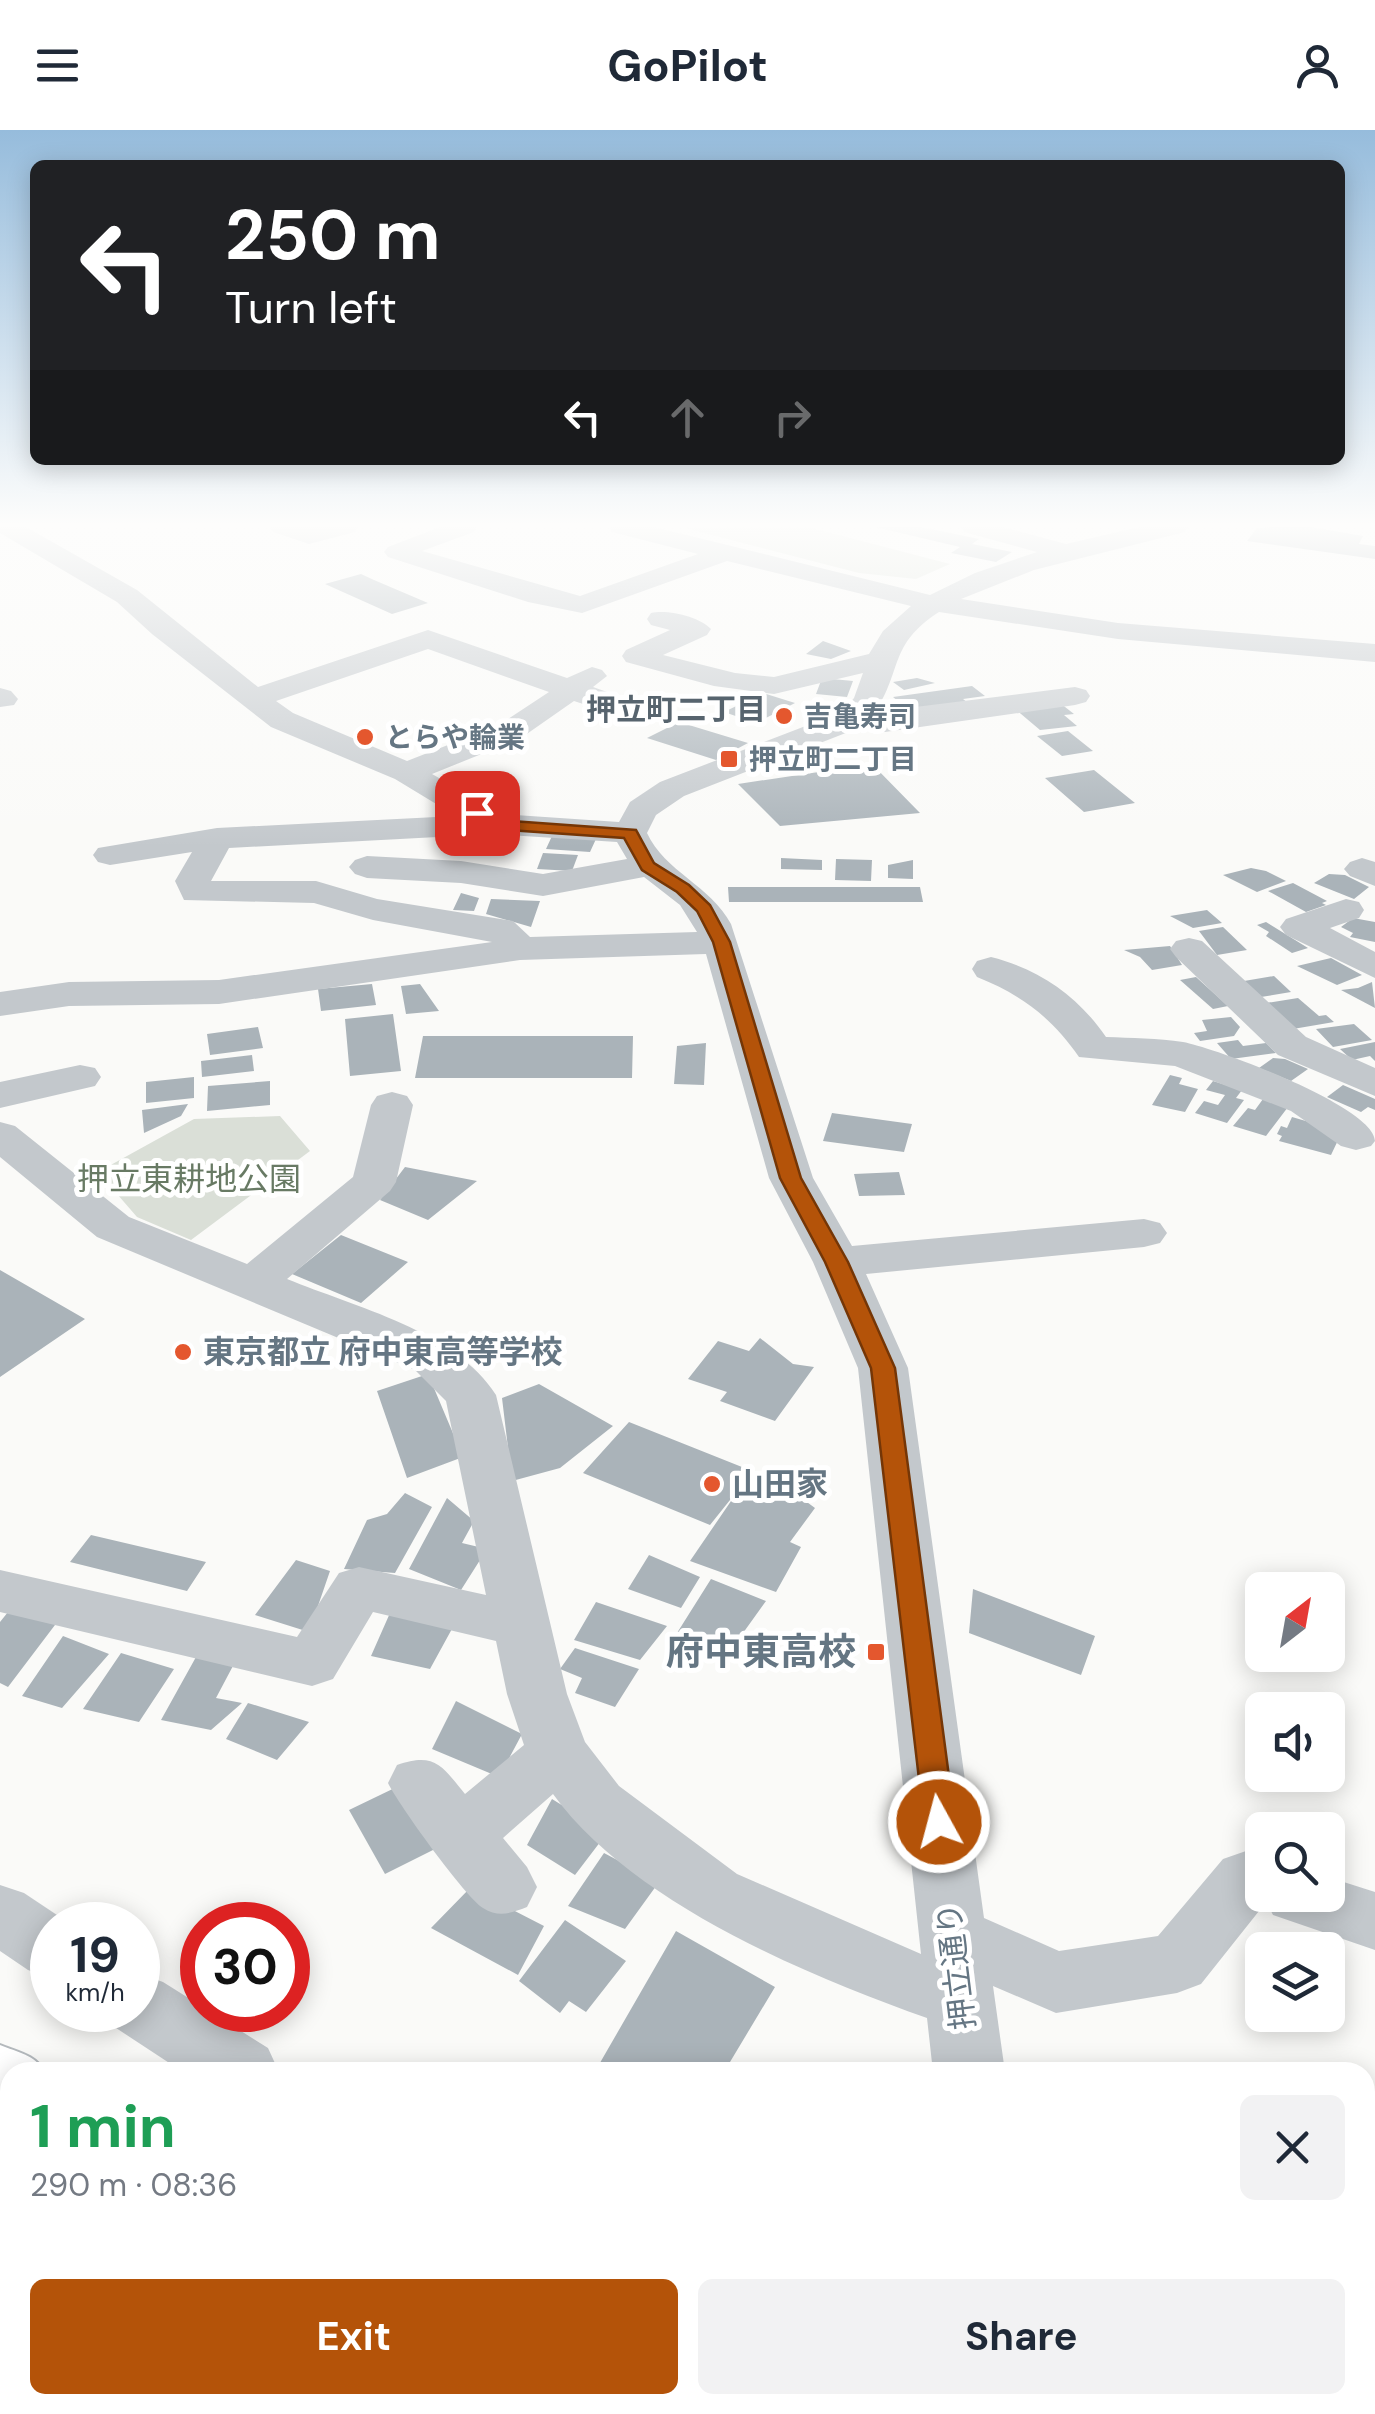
<!DOCTYPE html>
<html lang="en">
<head>
<meta charset="utf-8">
<style>
	body { margin:0; font-family:"DM Sans","Noto Sans JP",sans-serif; background:#f2f2f3; color:#1f2937; height:100vh; display:flex; flex-direction:column; font-size:38px; white-space:nowrap }
	* { box-sizing:border-box; margin:0 }
	p { font-size:32px; color:#747a83 }
	.icon { flex:none; width:55px; height:55px; fill:none; stroke:currentColor; stroke-width:2; stroke-linecap:round; stroke-linejoin:round }
	.map { position:relative; flex:1; overflow:hidden }
	.sheet { position:absolute; left:0px; top:1932px; width:1375px; height:352px; display:flex; flex-direction:column; background:#fff; border-radius:30px 30px 0 0; box-shadow:0 5px 25px #0003 }
	.sheet>* { flex:none }
	.top-card { position:absolute; left:30px; top:30px; width:1315px; height:305px; border-radius:15px; box-shadow:0 5px 25px #0003; background:#202124; color:#fff; overflow:hidden }
	.needle { width:65px; rotate:31deg }
	.fabs { position:absolute; left:1245px; top:1442px; display:grid; gap:20px }
	.fabs a { display:grid; place-items:center; width:100px; height:100px; border-radius:15px; background:#fff; box-shadow:0 5px 25px #0003; font-size:50px }
	.speed { position:absolute; left:30px; top:1772px; display:flex; gap:20px; font-size:50px; font-weight:700; text-align:center }
	.speed>* { display:grid; place-content:center; width:130px; height:130px; border-radius:50%; background:#fff; box-shadow:0 5px 25px #0003; line-height:1 }
	.speed small { font-size:25px; font-weight:400 }
	.speed .limit { border:15px solid #d22; background:#fff; color:#111 }
	.pin { position:absolute; display:grid; place-items:center; width:85px; height:85px; color:#fff; margin:-42px; border-radius:20px; box-shadow:0 5px 15px #0006 }
	.me { position:absolute; width:110px; margin:-55px; rotate:353deg; stroke-linejoin:round; filter:drop-shadow(0 0 8px #0008) }
	.turn { display:flex; align-items:center; gap:35px; height:210px; padding:0 30px; font-size:45px }
	.turn .icon { width:130px; height:130px; stroke-width:2.5 }
	.turn b { display:block; font-size:70px; line-height:85px }
	.lanes { display:flex; align-items:center; height:95px; padding:0 30px; background:#0003; justify-content:center; gap:50px; direction:ltr }
	.lanes .off { opacity:.35 }
	.round { display:grid; place-items:center; flex:none; width:105px; height:105px; border-radius:15px; background:#f2f2f3 }
	.summary { display:flex; align-items:center; justify-content:space-between; height:170px; padding:0 30px }
	h1 { font-size:60px; font-weight:700; line-height:75px; color:#1e9e55 }
	.button { display:flex; gap:20px; margin-top:auto; padding:20px 30px }
	.button a { flex:1; height:115px; border-radius:15px; background:#b45309; color:#fff; font-size:40px; font-weight:700; line-height:115px; text-align:center }
	.button a+a { background:#f2f2f3; color:#1f2937 }
	header { display:flex; justify-content:space-between; align-items:center; height:130px; padding:0 30px; background:#fff; font-size:45px; font-weight:700 }
	.map>svg:first-child { display:block }
</style>
</head>
<body>
<header><svg class="icon" aria-label="menu" viewBox="0 0 24 24"><path d="M4 6h16M4 12h16M4 18h16"/></svg>GoPilot<svg class="icon" aria-label="person" viewBox="0 0 24 24"><circle cx="12" cy="8" r="4"/><path d="M4 21q1-7 8-7t8 7"/></svg></header>
<div class="map">
<svg width="1375" height="2284" viewBox="0 0 1375 2284">
	<rect width="100%" height="100%" fill="#fafaf8"/>
	<path fill="#dadfd7" d="M 681,397 L 808,397 L 950,434 L 916,449 L 859,443 Z
		M 280,986 L 310,1021 L 191,1110 L 137,1087 L 98,1042 L 194,989 Z"/>
	<path fill="#aab3b9" d="M 875,397 L 921,397 L 979,409 L 972,414 L 1012,422 L 996,432 L 951,423 L 960,417 Z
		M 1271,397 L 1311,397 L 1363,406 L 1359,414 L 1375,416 L 1375,429 L 1247,411 L 1257,398 Z
		M 361,444 L 374,450 L 428,473 L 392,484 L 325,454 Z
		M 823,511 L 851,521 L 831,529 L 806,524 Z
		M 822,548 L 853,551 L 847,567 L 816,564 Z
		M 917,548 L 935,553 L 904,560 L 893,552 Z
		M 972,556 L 985,566 L 963,569 L 972,576 L 903,586 L 889,574 L 899,572 L 893,567 Z
		M 763,563 L 795,573 L 756,593 L 724,582 Z
		M 1060,573 L 1074,584 L 1064,585 L 1077,596 L 1040,600 L 1015,579 Z
		M 679,592 L 748,613 L 716,630 L 647,608 Z
		M 1068,601 L 1093,621 L 1062,626 L 1037,606 Z
		M 872,634 L 920,683 L 780,696 L 738,654 Z
		M 1094,640 L 1135,673 L 1084,682 L 1045,648 Z
		M 552,706 L 596,709 L 590,722 L 546,719 Z
		M 543,723 L 578,725 L 572,741 L 537,739 Z
		M 781,728 L 822,730 L 822,740 L 781,739 Z
		M 836,729 L 872,730 L 871,751 L 835,750 Z
		M 913,730 L 913,749 L 888,748 L 888,735 Z
		M 1251,738 L 1266,741 L 1286,751 L 1257,762 L 1223,745 Z
		M 1329,744 L 1345,745 L 1369,757 L 1354,769 L 1314,753 Z
		M 1293,753 L 1327,771 L 1322,773 L 1326,775 L 1306,782 L 1268,761 Z
		M 728,757 L 920,757 L 923,772 L 729,772 Z
		M 461,763 L 479,768 L 474,781 L 453,780 Z
		M 491,769 L 540,771 L 531,797 L 486,784 Z
		M 1207,780 L 1222,793 L 1193,798 L 1170,786 Z
		M 1353,788 L 1375,792 L 1375,812 L 1350,807 L 1353,803 L 1341,797 Z
		M 1266,792 L 1308,818 L 1292,823 L 1266,806 L 1269,802 L 1257,795 Z
		M 1223,797 L 1247,820 L 1217,825 L 1199,801 Z
		M 1170,816 L 1182,835 L 1152,840 L 1140,827 L 1124,820 Z
		M 1331,828 L 1362,845 L 1337,855 L 1297,836 Z
		M 1274,846 L 1291,862 L 1261,867 L 1244,851 Z
		M 1196,847 L 1228,876 L 1213,879 L 1180,850 Z
		M 1372,852 L 1375,878 L 1341,860 L 1358,858 Z
		M 372,854 L 376,875 L 321,881 L 318,859 Z
		M 420,854 L 439,881 L 406,884 L 401,856 Z
		M 1298,868 L 1319,886 L 1326,885 L 1334,892 L 1293,899 L 1266,873 Z
		M 393,884 L 401,941 L 350,946 L 345,889 Z
		M 1231,887 L 1240,897 L 1234,906 L 1200,911 L 1194,903 L 1207,901 L 1202,890 Z
		M 1354,894 L 1372,910 L 1333,917 L 1316,899 Z
		M 258,897 L 263,918 L 210,925 L 207,904 Z
		M 423,906 L 633,906 L 632,948 L 415,948 Z
		M 1238,910 L 1243,916 L 1266,913 L 1276,923 L 1231,929 L 1217,913 Z
		M 1375,912 L 1375,931 L 1370,926 L 1352,930 L 1340,919 Z
		M 706,913 L 704,955 L 674,954 L 677,916 Z
		M 252,925 L 254,941 L 202,947 L 201,931 Z
		M 1273,928 L 1285,929 L 1308,939 L 1291,951 L 1259,938 Z
		M 1170,945 L 1182,948 L 1179,954 L 1198,959 L 1185,982 L 1152,975 Z
		M 194,947 L 194,968 L 146,973 L 146,952 Z
		M 270,951 L 270,975 L 207,981 L 208,956 Z
		M 1213,951 L 1242,960 L 1236,968 L 1244,970 L 1227,993 L 1195,983 L 1204,971 L 1218,975 L 1225,965 L 1206,960 Z
		M 1343,955 L 1375,969 L 1375,980 L 1368,977 L 1361,982 L 1327,967 Z
		M 1263,969 L 1288,977 L 1266,1006 L 1233,996 L 1248,978 L 1255,980 Z
		M 188,974 L 181,986 L 144,1003 L 142,980 Z
		M 832,983 L 912,994 L 904,1022 L 823,1011 Z
		M 1292,987 L 1323,996 L 1340,1006 L 1331,1025 L 1279,1011 L 1282,1006 L 1277,1004 L 1281,996 L 1287,998 Z
		M 405,1037 L 477,1051 L 428,1090 L 380,1070 Z
		M 899,1042 L 905,1065 L 859,1066 L 854,1044 Z
		M 341,1105 L 408,1132 L 361,1173 L 292,1144 Z
		M 0,1140 L 85,1189 L 0,1247 Z
		M 760,1208 L 793,1234 L 814,1237 L 775,1291 L 720,1271 L 727,1262 L 688,1249 L 718,1211 L 749,1221 Z
		M 428,1244 L 463,1327 L 407,1348 L 377,1261 Z
		M 539,1254 L 613,1296 L 560,1338 L 512,1351 L 502,1268 Z
		M 629,1292 L 752,1341 L 749,1346 L 785,1356 L 815,1378 L 790,1412 L 801,1417 L 776,1462 L 690,1431 L 742,1355 L 710,1395 L 583,1343 Z
		M 405,1363 L 432,1377 L 395,1443 L 344,1439 L 367,1390 L 387,1384 Z
		M 447,1368 L 474,1391 L 462,1413 L 487,1419 L 461,1460 L 409,1439 Z
		M 91,1405 L 206,1432 L 187,1461 L 70,1432 Z
		M 649,1425 L 700,1447 L 681,1478 L 628,1459 Z
		M 296,1430 L 330,1441 L 309,1502 L 255,1485 Z
		M 711,1449 L 766,1471 L 733,1517 L 677,1503 Z
		M 973,1459 L 1095,1506 L 1081,1545 L 969,1503 Z
		M 596,1472 L 667,1496 L 640,1530 L 574,1510 Z
		M 8,1482 L 58,1491 L 8,1557 L 0,1553 L 0,1492 Z
		M 390,1483 L 453,1497 L 430,1539 L 371,1526 Z
		M 63,1506 L 109,1524 L 62,1578 L 22,1566 Z
		M 575,1518 L 639,1539 L 615,1577 L 575,1563 L 582,1548 L 560,1539 Z
		M 121,1523 L 174,1539 L 139,1592 L 83,1579 Z
		M 196,1527 L 234,1534 L 216,1568 L 242,1573 L 211,1600 L 161,1590 Z
		M 456,1571 L 522,1604 L 499,1647 L 432,1619 Z
		M 248,1573 L 309,1592 L 277,1630 L 226,1609 Z
		M 405,1653 L 445,1714 L 385,1744 L 349,1680 Z
		M 552,1669 L 607,1703 L 575,1745 L 527,1715 Z
		M 604,1723 L 659,1752 L 625,1799 L 568,1776 Z
		M 470,1758 L 544,1796 L 518,1845 L 431,1798 Z
		M 565,1790 L 626,1831 L 586,1882 L 569,1871 L 560,1883 L 519,1851 Z
		M 676,1801 L 775,1857 L 724,1942 L 606,1942 L 597,1938 Z"/>
	<g fill="none" stroke-linecap="round" stroke-linejoin="round">
		<defs>
			<path id="highway" d="M 0,1915 C 17,1922 36,1925 44,1942 L 10,1942 L 10,2078 L 0,2074 Z
				M 0,2162 L 10,2166 L 10,2262 L 0,2258 Z
				M 37,2275 L 139,2275 L 142,2284 L 40,2284 Z
				M 279,2275 L 382,2275 L 385,2284 L 282,2284 Z
				M 414,2275 L 519,2275 L 522,2284 L 417,2284 Z"/>
		</defs>
		<use href="#highway" stroke="#b4b9bd" stroke-width="4"/>
		<path fill="#c3c8cc" fill-rule="evenodd" d="M 0,397 L 26,397 L 137,460 L 258,557 L 428,500 L 567,548 L 592,537 L 602,540 L 607,546 L 593,557 L 652,578 L 656,584 L 652,590 L 641,593 L 574,571 L 521,608 L 432,644 L 502,684 L 619,692 L 630,672 L 660,652 L 842,582 L 854,568 L 863,543 L 774,564 L 714,556 L 626,532 L 622,526 L 626,520 L 670,500 L 651,495 L 647,489 L 651,483 C 668,479 700,487 711,499 L 707,505 L 663,525 L 735,543 L 774,547 L 869,524 L 883,501 L 911,476 L 727,431 L 582,483 L 528,472 L 388,427 L 384,422 L 388,417 L 440,397 L 477,397 L 474,402 L 422,421 L 580,466 L 698,424 L 612,402 L 609,397 L 654,397 L 930,465 L 975,443 L 1037,422 L 964,402 L 961,397 L 1003,397 L 1066,414 L 1139,397 L 1188,397 L 1185,402 L 1034,440 L 961,469 L 1118,493 L 1375,514 L 1375,532 L 1118,509 L 939,482 C 888,515 903,540 875,582 L 1075,557 L 1086,560 L 1090,566 L 1086,572 L 1075,575 L 885,602 L 856,599 L 684,666 L 656,685 L 647,703 C 665,742 710,755 731,794 L 813,1048 L 852,1116 L 1144,1089 L 1160,1093 L 1167,1103 L 1160,1113 L 1144,1117 L 866,1144 L 908,1238 L 984,1788 L 1059,1821 L 1158,1806 L 1223,1729 L 1246,1721 L 1262,1726 L 1262,1765 L 1328,1765 L 1328,1747 L 1375,1762 L 1375,1820 L 1273,1785 L 1270,1779 L 1259,1781 L 1201,1854 L 1177,1863 L 1056,1883 L 993,1856 L 1005,1942 L 933,1942 L 927,1888 C 804,1844 631,1772 553,1664 L 503,1708 L 527,1737 L 537,1757 L 527,1777 C 511,1783 499,1788 483,1778 C 466,1768 398,1674 388,1653 L 397,1635 C 435,1622 442,1636 465,1664 L 524,1615 L 507,1564 L 496,1511 L 373,1482 L 333,1549 L 312,1556 L 0,1482 L 0,1440 L 297,1507 L 339,1443 L 359,1437 L 486,1465 L 446,1271 L 415,1240 L 97,1107 L 0,1027 L 0,992 L 15,996 L 129,1087 L 247,1134 L 353,1047 L 371,975 L 377,966 L 392,962 L 407,966 L 413,975 L 396,1052 L 390,1061 L 287,1149 C 355,1177 456,1201 496,1265 L 567,1564 L 585,1612 L 619,1656 L 737,1744 L 921,1824 L 858,1238 L 813,1132 L 769,1048 L 706,824 L 520,830 L 219,874 L 69,876 L 0,886 L 0,862 L 69,852 L 219,850 L 492,812 L 373,790 L 314,773 L 184,770 L 175,751 L 192,722 L 110,735 L 98,732 L 93,725 L 98,718 L 217,698 L 456,686 L 395,649 L 271,597 L 152,504 L 117,472 L 0,403 ZM 428,519 L 549,562 L 499,595 L 407,631 L 293,583 L 276,571 ZM 494,704 L 617,712 L 627,729 L 543,744 L 461,731 L 367,726 L 355,730 L 349,737 L 355,744 L 367,748 L 461,753 L 543,766 L 644,747 L 680,775 L 697,802 L 530,807 L 513,791 L 377,769 L 316,751 L 211,751 L 229,718 Z
			M 270,397 L 358,397 L 355,402 L 309,414 L 273,402 Z
			M 0,558 L 11,561 L 18,569 L 14,575 L 0,577 Z
			M 1362,728 L 1375,732 L 1375,756 L 1350,746 L 1344,739 L 1350,732 Z
			M 1346,769 L 1359,772 L 1364,780 L 1359,788 L 1330,798 L 1375,822 L 1375,848 L 1286,805 L 1280,797 L 1286,789 Z
			M 1189,808 L 1202,811 L 1306,907 L 1375,938 L 1375,966 L 1278,925 L 1176,827 L 1170,819 L 1176,811 Z
			M 991,827 C 1039,839 1078,866 1106,907 C 1131,908 1158,908 1183,912 C 1216,918 1375,977 1375,1011 L 1371,1016 L 1356,1020 L 1341,1016 L 1291,981 L 1175,936 L 1079,927 C 1052,888 1022,865 977,847 L 972,839 L 977,831 Z
			M 80,935 L 95,938 L 101,947 L 95,956 L 0,978 L 0,952 Z
			M 0,1755 L 24,1763 L 72,1795 L 52,1795 L 52,1849 L 28,1840 L 0,1821 Z
			M 138,1843 L 163,1852 L 268,1918 L 279,1942 L 183,1942 L 113,1896 L 106,1880 L 138,1880 Z
			M 1365,2120 L 1375,2122 L 1375,2200 L 1365,2198 Z
			M 715,2275 L 807,2275 L 811,2284 L 719,2284 Z
			M 964,2275 L 1046,2275 L 1047,2284 L 965,2284 Z"/>
		<use href="#highway" fill="#fff" fill-rule="evenodd"/>
	</g>
	<linearGradient id="sky" x2="0" y2="1"><stop stop-color="#96bcdc"/><stop offset="0.55" stop-color="#fdfdfc"/><stop offset="1" stop-color="#fdfdfc" stop-opacity="0"/></linearGradient>
	<rect width="1375" height="717" fill="url(#sky)"/>
	<path fill="#b45309" stroke="#753606" stroke-width="2.5" d="M 477,678 L 498,690 L 636,700 L 654,733 L 689,755 L 710,775 L 730,812 L 801,1048 L 848,1132 L 895,1238 L 955,1692 L 950,1701 L 939,1704 L 928,1701 L 924,1692 L 871,1238 L 825,1132 L 780,1048 L 713,812 L 697,781 L 677,762 L 642,740 L 624,708 L 494,699 L 471,686 L 469,683 Z"/>
	<g fill="#e4572e" stroke="#fff" stroke-width="4">
		<circle cx="784" cy="586" r="10"/>
		<circle cx="365" cy="607" r="10"/>
		<rect x="719" y="619" width="20" height="20" rx="5"/>
		<circle cx="183" cy="1222" r="10"/>
		<circle cx="712" cy="1354" r="10"/>
		<rect x="866" y="1512" width="20" height="20" rx="5"/>
	</g>
	<g text-anchor="middle" stroke-width="10" stroke-linejoin="round" paint-order="stroke">
		<g font-size="28" font-weight="bold" fill="#657683" stroke="#fff" text-anchor="start">
			<text x="804" y="596">吉亀寿司</text>
			<text x="385" y="617">とらや輪業</text>
			<text x="749" y="639">押立町二丁目</text>
		</g>
		<g font-size="30" font-weight="bold" fill="#57646e" stroke="#fff">
			<text x="676" y="590">押立町二丁目</text>
		</g>
		<g font-size="32" fill="#687a64" stroke="#fff">
			<text x="189" y="1060">押立東耕地公園</text>
		</g>
		<g font-size="32" font-weight="bold" fill="#657683" stroke="#fff" text-anchor="start">
			<text x="203" y="1233">東京都立 府中東高等学校</text>
			<text x="732" y="1365">山田家</text>
		</g>
		<g font-size="32" fill="#657683" stroke="#fff">
			<text transform="translate(956 1836) rotate(-97)" y="11">押立通り</text>
		</g>
		<g font-size="38" font-weight="bold" fill="#657683" stroke="#fff" text-anchor="end">
			<text x="856" y="1535">府中東高校</text>
		</g>
	</g>
</svg>
<div class="fabs">
<a><svg class="needle" viewBox="-14 -14 28 28"><path d="M0-13l5 13h-10z" fill="#e53935"/><path d="M0 13l5-13h-10z" fill="#747a83"/></svg></a>
<a><svg class="icon" aria-label="sound" viewBox="0 0 24 24"><path d="M4 9h4l5-4v14l-5-4H4zM17 9q2 3 0 6"/></svg></a>
<a><svg class="icon" aria-label="search" viewBox="0 0 24 24"><circle cx="10" cy="10" r="6"/><path d="M15 15l6 6"/></svg></a>
<a><svg class="icon" aria-label="layers" viewBox="0 0 24 24"><path d="M12 4l9 5-9 5-9-5zM3 14l9 5 9-5"/></svg></a>
</div>
<div class="speed"><div>19<small>km/h</small></div><div class="limit">30</div></div>
<div class="pin" style="left:477px;top:683px;background:#d93025"><svg class="icon" aria-label="arrive" viewBox="0 0 24 24"><path d="M6 21V4h12l-3 4 3 4H6"/></svg></div>
<svg class="me" style="left:939px;top:1692px" viewBox="-20 -20 40 40"><circle r="17" fill="#b45309" stroke="#fff" stroke-width="3"/><path d="M0-11L8 9 0 5-8 9z" fill="#fff"/></svg>
<div class="top-card">
<div class="turn"><svg class="icon" aria-label="left" viewBox="0 0 24 24"><path d="M17 20v-9H6M10 6l-5 5 5 5"/></svg><div><b>250 m</b>Turn left</div></div>
<div class="lanes"><svg class="icon" aria-label="left" viewBox="0 0 24 24"><path d="M17 20v-9H6M10 6l-5 5 5 5"/></svg><svg class="icon off" aria-label="ahead" viewBox="0 0 24 24"><path d="M12 20V5M6 11l6-6 6 6"/></svg><svg class="icon off" aria-label="right" viewBox="0 0 24 24"><path d="M7 20v-9h11M14 6l5 5-5 5"/></svg></div>
</div>
<section class="sheet">
<div class="summary"><div><h1>1 min</h1><p>290 m · 08:36</p></div><a class="round"><svg class="icon" aria-label="close" viewBox="0 0 24 24"><path d="M6 6l12 12M18 6L6 18"/></svg></a></div>
<div class="button"><a>Exit</a><a>Share</a></div>
</section>
</div>
</body>
</html>
